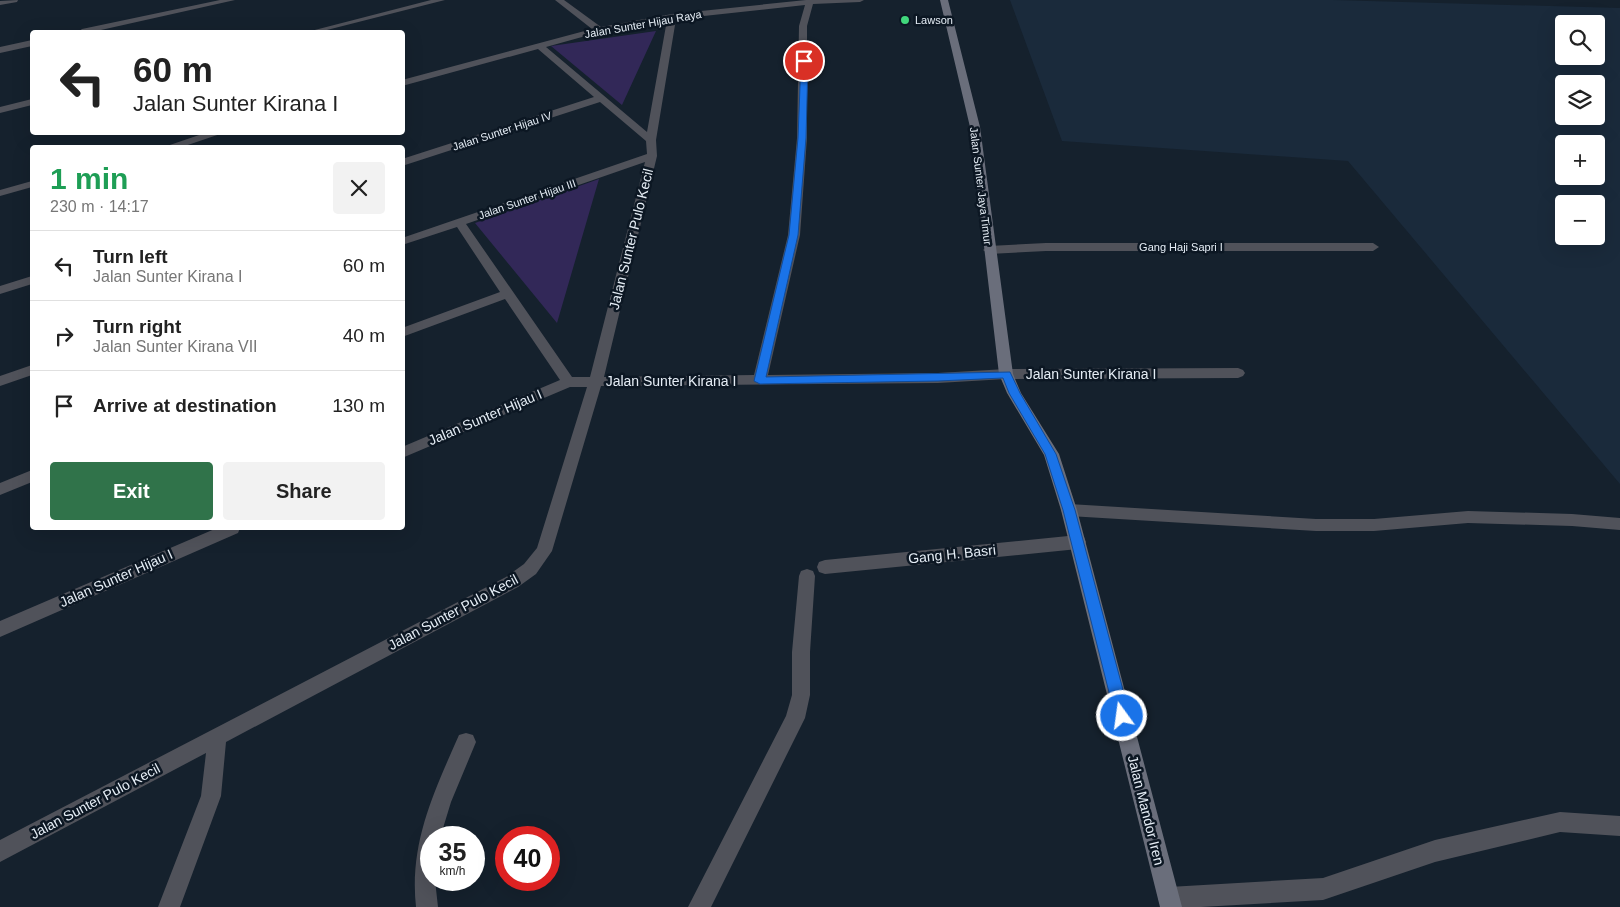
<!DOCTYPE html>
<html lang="en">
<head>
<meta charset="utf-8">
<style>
	body { margin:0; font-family:Helvetica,sans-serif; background:#f2f2f2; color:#222; height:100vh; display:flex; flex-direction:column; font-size:19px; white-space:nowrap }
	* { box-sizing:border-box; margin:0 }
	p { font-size:16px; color:#767676 }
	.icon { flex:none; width:28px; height:28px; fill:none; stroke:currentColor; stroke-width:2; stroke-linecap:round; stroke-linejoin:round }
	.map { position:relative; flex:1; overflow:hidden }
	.sheet { position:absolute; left:30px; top:145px; width:375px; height:385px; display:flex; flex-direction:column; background:#fff; border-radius:5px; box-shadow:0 5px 20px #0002 }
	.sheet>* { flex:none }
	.guide { position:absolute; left:30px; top:30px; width:375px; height:105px; border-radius:5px; box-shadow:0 5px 20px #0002; background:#fff; color:#222; overflow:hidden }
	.fabs { position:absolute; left:1555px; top:15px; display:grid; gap:10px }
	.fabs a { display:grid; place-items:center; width:50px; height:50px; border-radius:5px; background:#fff; box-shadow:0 5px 20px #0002; font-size:25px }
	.speed { position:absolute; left:420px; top:826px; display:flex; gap:10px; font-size:25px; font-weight:700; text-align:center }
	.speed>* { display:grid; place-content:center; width:65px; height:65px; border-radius:50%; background:#fff; box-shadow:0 5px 20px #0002; line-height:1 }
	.speed small { font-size:12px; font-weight:400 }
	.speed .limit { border:8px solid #d22; background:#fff; color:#111 }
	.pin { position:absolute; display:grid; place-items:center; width:42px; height:42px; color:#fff; margin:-21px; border:2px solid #fff; border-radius:50%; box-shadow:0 1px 5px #0007 }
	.me { position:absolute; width:55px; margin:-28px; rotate:346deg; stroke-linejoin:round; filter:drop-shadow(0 0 4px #0008) }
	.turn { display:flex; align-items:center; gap:18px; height:105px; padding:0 20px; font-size:22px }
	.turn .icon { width:65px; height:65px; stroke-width:2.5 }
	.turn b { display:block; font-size:35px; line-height:42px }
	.round { display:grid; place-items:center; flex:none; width:52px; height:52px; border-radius:5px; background:#f2f2f2 }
	.head { display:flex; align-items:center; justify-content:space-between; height:85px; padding:0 20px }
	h1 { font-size:30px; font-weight:800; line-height:38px; color:#1e9e55 }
	.action { display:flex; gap:10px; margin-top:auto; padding:10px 20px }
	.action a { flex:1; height:58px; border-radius:5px; background:#30734a; color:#fff; font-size:20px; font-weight:800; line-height:58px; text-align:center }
	.action a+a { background:#f2f2f2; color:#222 }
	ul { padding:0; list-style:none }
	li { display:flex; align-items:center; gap:15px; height:70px; padding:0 20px; border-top:1px solid #e0e0e0 }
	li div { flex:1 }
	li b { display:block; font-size:19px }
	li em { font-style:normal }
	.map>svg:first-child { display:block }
</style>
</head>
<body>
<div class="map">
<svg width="1620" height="907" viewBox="0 0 1620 907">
	<rect width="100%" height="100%" fill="#15212d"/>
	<path fill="#1a2a3b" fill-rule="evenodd" d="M 1010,0 L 1333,0 L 1620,8 L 1620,484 L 1348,161 L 1062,141 ZM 1564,24 L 1596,24 L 1596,56 L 1564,56 ZM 1564,84 L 1596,84 L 1596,116 L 1564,116 ZM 1564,144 L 1596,144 L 1596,176 L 1564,176 ZM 1564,204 L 1596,204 L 1596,236 L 1564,236 Z"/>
	<path fill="#322858" d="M 656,31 L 622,105 L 551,46 Z
		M 599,179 L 557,323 L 475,223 Z"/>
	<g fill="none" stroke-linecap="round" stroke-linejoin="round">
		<path fill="#50525a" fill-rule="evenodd" d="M 18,0 L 17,2 L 0,5 L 0,1 Z
			M 220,0 L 235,0 L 92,32 L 78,32 L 82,29 Z
			M 431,0 L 445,0 L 319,32 L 307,32 Z
			M 555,0 L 564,0 L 601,27 L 672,14 L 806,0 L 864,0 L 860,2 L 813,4 L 807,26 L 807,138 L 800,235 L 768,375 L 938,373 L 1006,369 L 1238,368 L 1243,370 L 1245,373 L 1243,376 L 1238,378 L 1006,379 L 938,383 L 601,386 L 552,551 L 536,574 L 518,587 L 226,742 L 221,796 L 180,907 L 158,907 L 201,796 L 206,753 L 0,862 L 0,840 L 506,577 L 524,564 L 537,548 L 587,387 L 570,387 L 402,458 L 402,447 L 560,380 L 505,299 L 402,337 L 402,328 L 500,292 L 457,227 L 402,245 L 402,238 L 647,154 L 646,141 L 600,102 L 402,166 L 402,159 L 594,97 L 538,49 L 402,86 L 402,80 L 592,29 ZM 805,5 L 799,26 L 797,138 L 788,235 L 754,375 L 604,377 L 657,156 L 656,140 L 676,19 ZM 667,20 L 647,132 L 546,47 L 600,32 ZM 645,162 L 590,377 L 572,377 L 466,224 Z
			M 32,40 L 32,46 L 0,53 L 0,47 Z
			M 32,99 L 32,105 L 0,113 L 0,107 Z
			M 208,132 L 226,132 L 179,148 L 161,148 Z
			M 32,181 L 32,187 L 0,196 L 0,190 Z
			M 1046,243 L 1373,243 L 1379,247 L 1373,251 L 1046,251 L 989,254 L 983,250 L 989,246 Z
			M 32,276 L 32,284 L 0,294 L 0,286 Z
			M 32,365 L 32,375 L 0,386 L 0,376 Z
			M 32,470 L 32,482 L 0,495 L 0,483 Z
			M 1069,504 L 1316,519 L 1374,519 L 1468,511 L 1572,514 L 1620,518 L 1620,530 L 1572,526 L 1468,523 L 1374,531 L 1316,531 L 1069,516 L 1063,514 L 1061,510 L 1063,506 Z
			M 217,528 L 240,528 L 238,533 L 0,637 L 0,621 Z
			M 1078,535 L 1084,537 L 1086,542 L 1084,547 L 1078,549 L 825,574 L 819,572 L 817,567 L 819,562 L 825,560 Z
			M 807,569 L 813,571 L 815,576 L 810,652 L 810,695 L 805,718 L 711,907 L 688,907 L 786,716 L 792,695 L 792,652 L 799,576 L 801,571 Z
			M 466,733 L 473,735 L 476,742 L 451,802 L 440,838 L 431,838 L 431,880 L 435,880 L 438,907 L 416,907 C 409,843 434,792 459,735 Z
			M 1560,812 L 1620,816 L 1620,836 L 1560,832 L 1435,862 L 1323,900 L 1201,907 L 1164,907 L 1161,906 L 1158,898 L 1161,890 L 1169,887 L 1323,878 L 1435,840 Z"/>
		<path fill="#6a6e7b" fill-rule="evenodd" d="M 940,0 L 948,0 L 980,127 L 1013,374 L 1021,393 L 1059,454 L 1077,510 L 1182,907 L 1160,907 L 1061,510 L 1044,455 L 1007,393 L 999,374 L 970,127 Z"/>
	</g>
	<path fill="#1a73e8" stroke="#114b97" d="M 804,59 L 808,61 L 806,138 L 798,235 L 766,377 L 1010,372 L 1020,393 L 1056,454 L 1075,510 L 1130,716 L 1127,721 L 1122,723 L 1117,721 L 1115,716 L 1063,510 L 1045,454 L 1009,393 L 1003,378 L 938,381 L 760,384 L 754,381 L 789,235 L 798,138 L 801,61 Z"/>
	<circle fill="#41d77c" stroke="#0c1723" stroke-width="2" cx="905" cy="20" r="5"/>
	<g text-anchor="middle" stroke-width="5" stroke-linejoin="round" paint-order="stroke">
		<g font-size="11" fill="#e5edf5" stroke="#0c1723" text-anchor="start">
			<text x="915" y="24">Lawson</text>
		</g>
		<g font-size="11" fill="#e5edf5" stroke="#0c1723">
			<text transform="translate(643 24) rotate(-10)" y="4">Jalan Sunter Hijau Raya</text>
			<text transform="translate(502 131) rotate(-18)" y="4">Jalan Sunter Hijau IV</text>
			<text transform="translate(981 186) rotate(83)" y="4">Jalan Sunter Jaya Timur</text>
			<text transform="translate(527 199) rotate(-19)" y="4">Jalan Sunter Hijau III</text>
			<text x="1181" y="251">Gang Haji Sapri I</text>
		</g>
		<g font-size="14" fill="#e5edf5" stroke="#0c1723">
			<text transform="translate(631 239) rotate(-76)" y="5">Jalan Sunter Pulo Kecil</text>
			<text x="1091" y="379">Jalan Sunter Kirana I</text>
			<text x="671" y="386">Jalan Sunter Kirana I</text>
			<text transform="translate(485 417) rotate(-23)" y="5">Jalan Sunter Hijau I</text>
			<text transform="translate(952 554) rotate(-6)" y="5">Gang H. Basri</text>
			<text transform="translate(116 578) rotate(-24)" y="5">Jalan Sunter Hijau I</text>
			<text transform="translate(453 612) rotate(-28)" y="5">Jalan Sunter Pulo Kecil</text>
			<text transform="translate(95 801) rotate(-28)" y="5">Jalan Sunter Pulo Kecil</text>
			<text transform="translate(1146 810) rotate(76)" y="5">Jalan Mandor Iren</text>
		</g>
	</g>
</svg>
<div class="fabs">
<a><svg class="icon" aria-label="search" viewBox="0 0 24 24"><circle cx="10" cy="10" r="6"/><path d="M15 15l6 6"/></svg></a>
<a><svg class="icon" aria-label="layers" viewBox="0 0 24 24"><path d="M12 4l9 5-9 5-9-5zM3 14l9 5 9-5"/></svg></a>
<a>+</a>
<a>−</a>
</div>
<div class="speed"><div>35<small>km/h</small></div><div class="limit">40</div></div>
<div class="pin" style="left:804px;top:61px;background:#d93025"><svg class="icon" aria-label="arrive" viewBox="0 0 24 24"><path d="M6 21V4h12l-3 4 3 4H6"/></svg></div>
<svg class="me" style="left:1122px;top:716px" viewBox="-20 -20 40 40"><circle r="17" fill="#1a73e8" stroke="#fff" stroke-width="3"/><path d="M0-11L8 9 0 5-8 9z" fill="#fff"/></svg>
<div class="guide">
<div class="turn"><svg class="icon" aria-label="left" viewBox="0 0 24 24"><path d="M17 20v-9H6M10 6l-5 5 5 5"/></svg><div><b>60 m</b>Jalan Sunter Kirana I</div></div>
</div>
<section class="sheet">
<div class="head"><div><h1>1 min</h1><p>230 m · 14:17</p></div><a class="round"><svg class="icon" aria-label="close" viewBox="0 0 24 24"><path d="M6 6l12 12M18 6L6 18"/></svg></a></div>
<ul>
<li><svg class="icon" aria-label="left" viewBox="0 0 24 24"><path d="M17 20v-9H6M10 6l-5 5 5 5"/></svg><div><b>Turn left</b><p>Jalan Sunter Kirana I</p></div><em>60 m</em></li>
<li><svg class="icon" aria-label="right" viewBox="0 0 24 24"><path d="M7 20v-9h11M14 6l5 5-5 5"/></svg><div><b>Turn right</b><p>Jalan Sunter Kirana VII</p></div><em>40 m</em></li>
<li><svg class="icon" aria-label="arrive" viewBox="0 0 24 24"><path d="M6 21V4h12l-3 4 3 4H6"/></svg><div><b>Arrive at destination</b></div><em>130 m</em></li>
</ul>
<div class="action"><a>Exit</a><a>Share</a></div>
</section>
</div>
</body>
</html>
